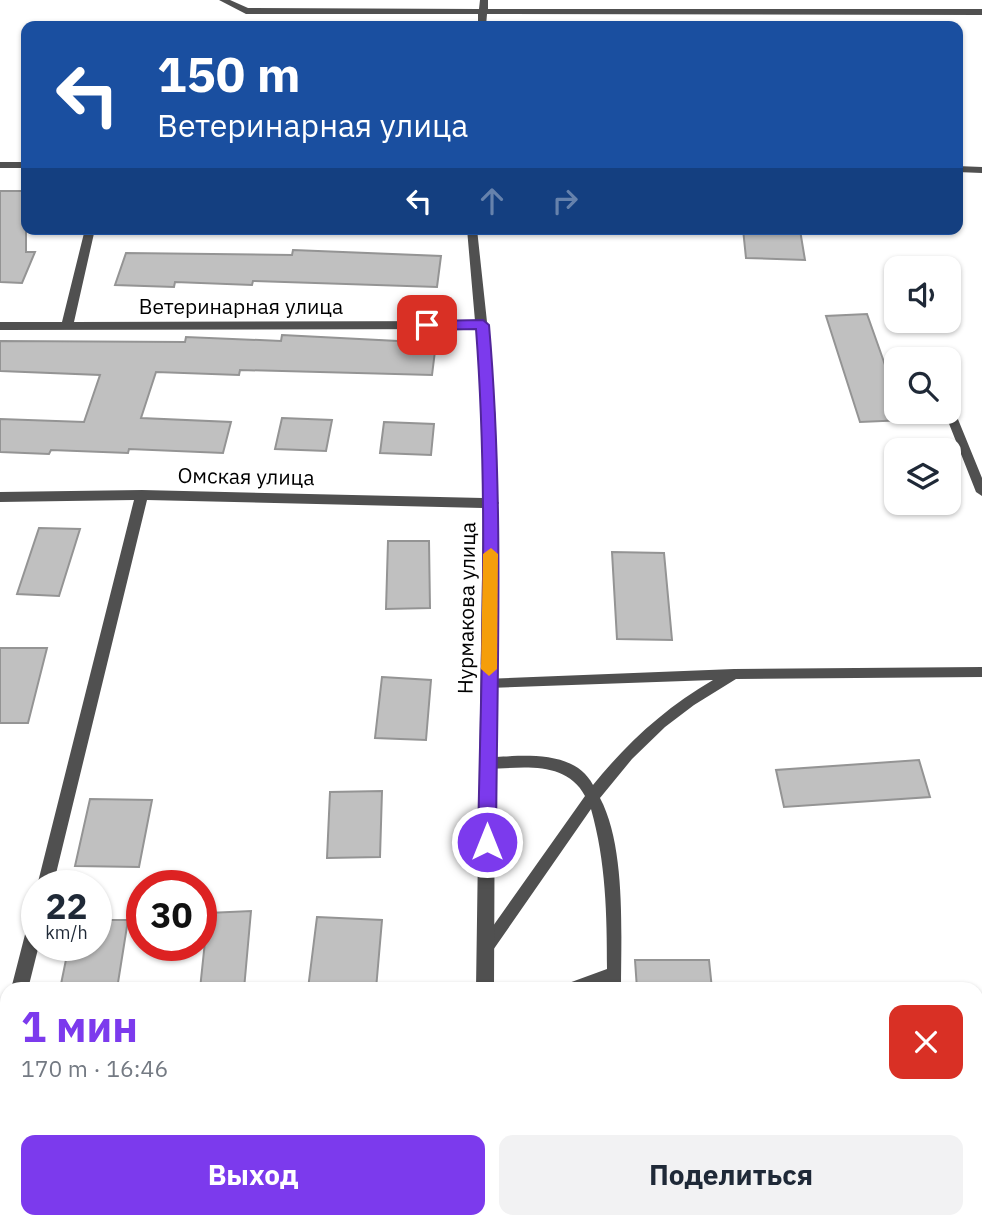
<!DOCTYPE html>
<html lang="ru">
<head>
<meta charset="utf-8">
<style>
	body { margin:0; font-family:"IBM Plex Sans",sans-serif; background:#f2f2f3; color:#1f2937; height:100vh; display:flex; flex-direction:column; font-size:26px; white-space:nowrap }
	* { box-sizing:border-box; margin:0 }
	p { font-size:23px; color:#747a83 }
	.icon { flex:none; width:38px; height:38px; fill:none; stroke:currentColor; stroke-width:2; stroke-linecap:round; stroke-linejoin:round }
	.map { position:relative; flex:1; overflow:hidden }
	.side { position:absolute; left:0px; top:982px; width:984px; height:247px; display:flex; flex-direction:column; background:#fff; border-radius:21px 21px 0 0; box-shadow:0 2px 5px #0004 }
	.side>* { flex:none }
	.guide { position:absolute; left:21px; top:21px; width:942px; height:214px; border-radius:14px; box-shadow:0 2px 5px #0004; background:#1a4fa0; color:#fff; overflow:hidden }
	.buttons { position:absolute; left:884px; top:256px; display:grid; gap:14px }
	.buttons a { display:grid; place-items:center; width:77px; height:77px; border-radius:14px; background:#fff; box-shadow:0 2px 5px #0004; font-size:35px }
	.speed { position:absolute; left:21px; top:870px; display:flex; gap:14px; font-size:35px; font-weight:700; text-align:center }
	.speed>* { display:grid; place-content:center; width:91px; height:91px; border-radius:50%; background:#fff; box-shadow:0 2px 5px #0004; line-height:1 }
	.speed small { font-size:18px; font-weight:400 }
	.speed .limit { border:10px solid #d22; background:#fff; color:#111 }
	.pin { position:absolute; display:grid; place-items:center; width:60px; height:60px; color:#fff; margin:-30px; border-radius:14px; box-shadow:0 4px 10px #0006 }
	.me { position:absolute; width:77px; margin:-38px; rotate:0deg; stroke-linejoin:round; filter:drop-shadow(0 0 5px #0008) }
	.turn { display:flex; align-items:center; gap:24px; height:147px; padding:0 21px; font-size:32px }
	.turn .icon { width:91px; height:91px; stroke-width:2.5 }
	.turn b { display:block; font-size:49px; line-height:60px }
	.lanes { display:flex; align-items:center; height:66px; padding:0 21px; background:#0003; justify-content:center; gap:35px; direction:ltr }
	.lanes .off { opacity:.35 }
	.round { display:grid; place-items:center; flex:none; width:74px; height:74px; border-radius:14px; background:#f2f2f3 }
	.summary { display:flex; align-items:center; justify-content:space-between; height:119px; padding:0 21px }
	h1 { font-size:42px; font-weight:800; line-height:52px; color:#7c3aed }
	.cta { display:flex; gap:14px; margin-top:auto; padding:14px 21px }
	.cta a { flex:1; height:80px; border-radius:14px; background:#7c3aed; color:#fff; font-size:28px; font-weight:800; line-height:80px; text-align:center }
	.cta a+a { background:#f2f2f3; color:#1f2937 }
	.map>svg:first-child { display:block }
</style>
</head>
<body>
<div class="map">
<svg width="982" height="1228" viewBox="0 0 982 1228">
	<rect width="100%" height="100%" fill="#fff"/>
	<path fill="#c0c0c0" stroke="#949494" stroke-width="2" d="M 0,191 L 26,191 L 26,252 L 35,252 L 22,283 L 0,282 Z
		M 743,229 L 800,230 L 805,260 L 746,258 Z
		M 293,250 L 441,256 L 437,287 L 253,281 L 252,285 L 175,282 L 174,287 L 115,285 L 126,253 L 292,255 Z
		M 867,314 L 896,396 L 896,411 L 902,411 L 905,420 L 860,422 L 826,316 Z
		M 282,335 L 436,343 L 432,375 L 240,370 L 239,375 L 156,372 L 141,418 L 231,422 L 223,453 L 129,449 L 128,453 L 51,450 L 49,454 L 0,452 L 0,419 L 84,422 L 100,375 L 0,371 L 0,341 L 185,342 L 186,337 L 281,341 Z
		M 282,418 L 332,420 L 326,451 L 275,449 Z
		M 384,422 L 434,424 L 431,455 L 380,453 Z
		M 39,528 L 80,529 L 59,596 L 17,594 Z
		M 388,541 L 429,541 L 430,608 L 386,609 Z
		M 612,552 L 664,553 L 672,640 L 617,639 Z
		M 0,648 L 47,648 L 28,723 L 0,723 Z
		M 382,677 L 431,680 L 426,740 L 375,738 Z
		M 919,760 L 930,797 L 784,807 L 776,770 Z
		M 382,791 L 380,857 L 327,858 L 330,792 Z
		M 90,799 L 152,800 L 139,867 L 75,866 Z
		M 251,911 L 244,989 L 200,989 L 208,913 Z
		M 317,917 L 382,920 L 376,989 L 308,989 Z
		M 96,920 L 128,920 L 117,989 L 60,989 L 69,945 L 96,945 Z
		M 635,960 L 709,960 L 712,989 L 637,989 Z"/>
	<g fill="none" stroke-linecap="round" stroke-linejoin="round">
		<path fill="#505050" fill-rule="evenodd" d="M 948,403 L 953,407 L 982,478 L 982,496 L 976,492 L 944,411 L 948,411 Z
			M 982,667 L 982,677 L 736,679 L 694,705 L 665,727 L 632,759 L 600,798 C 626,847 621,933 621,989 L 607,989 L 607,984 L 593,989 L 564,989 L 566,984 L 607,969 C 607,915 606,862 591,809 L 491,953 L 486,955 L 481,953 L 479,948 L 481,943 L 585,796 C 566,760 522,768 488,769 L 483,767 L 481,763 L 483,759 C 492,756 502,757 512,756 C 541,755 578,756 593,785 C 627,743 665,708 713,680 L 488,688 L 483,687 L 482,683 L 483,679 L 734,669 Z"/>
		<path fill="#505050" fill-rule="evenodd" d="M 219,0 L 230,0 L 248,8 L 479,9 L 480,0 L 488,0 L 488,9 L 982,9 L 982,15 L 487,14 L 486,26 L 478,26 L 478,14 L 246,14 Z
			M 0,162 L 26,162 L 26,168 L 0,168 Z
			M 957,166 L 982,167 L 982,173 L 957,172 Z
			M 85,229 L 95,229 L 74,322 L 475,321 L 467,229 L 477,229 L 487,322 L 489,325 L 487,328 L 496,421 L 496,499 L 499,503 L 496,507 L 494,989 L 476,989 L 483,508 L 147,500 L 53,886 L 37,886 L 134,500 L 0,502 L 0,492 L 142,490 L 483,498 L 484,421 L 476,329 L 0,330 L 0,322 L 62,322 Z
			M 37,911 L 37,945 L 39,945 L 28,989 L 11,989 L 29,919 L 31,913 Z
			M 7,1030 L 7,1071 L 0,1076 L 0,1035 Z
			M 7,1215 L 7,1222 L 22,1222 L 21,1228 L 1,1228 Z
			M 442,1222 L 461,1222 L 462,1228 L 442,1228 Z"/>
		<path fill="#1d1d1d" fill-rule="evenodd" d="M 0,1094 L 7,1094 L 7,1112 L 0,1112 Z
			M 976,1101 L 982,1101 L 982,1119 L 976,1119 Z"/>
	</g>
	<path fill="#7c3aed" stroke="#51269a" stroke-width="2" d="M 483,320 L 489,325 C 504,497 497,670 496,842 L 493,848 L 487,851 L 480,848 L 478,842 C 481,671 489,500 476,329 L 427,330 L 421,325 L 427,321 Z"/>
	<path fill="#f59e0b" d="M 491,548 L 498,554 L 497,669 L 489,676 L 481,669 L 483,554 Z"/>
	<g text-anchor="middle" stroke-width="6" stroke-linejoin="round" paint-order="stroke">
		<g font-size="21" fill="#000" stroke="#fff">
			<text x="241" y="314">Ветеринарная улица</text>
			<text transform="translate(246 477) rotate(1)" y="7">Омская улица</text>
			<text transform="translate(467 608) rotate(-89)" y="7">Нурмакова улица</text>
		</g>
	</g>
</svg>
<div class="buttons">
<a><svg class="icon" aria-label="sound" viewBox="0 0 24 24"><path d="M4 9h4l5-4v14l-5-4H4zM17 9q2 3 0 6"/></svg></a>
<a><svg class="icon" aria-label="search" viewBox="0 0 24 24"><circle cx="10" cy="10" r="6"/><path d="M15 15l6 6"/></svg></a>
<a><svg class="icon" aria-label="layers" viewBox="0 0 24 24"><path d="M12 4l9 5-9 5-9-5zM3 14l9 5 9-5"/></svg></a>
</div>
<div class="speed"><div>22<small>km/h</small></div><div class="limit">30</div></div>
<div class="pin" style="left:427px;top:325px;background:#d93025"><svg class="icon" aria-label="arrive" viewBox="0 0 24 24"><path d="M6 21V4h12l-3 4 3 4H6"/></svg></div>
<svg class="me" style="left:487px;top:842px" viewBox="-20 -20 40 40"><circle r="17" fill="#7c3aed" stroke="#fff" stroke-width="3"/><path d="M0-11L8 9 0 5-8 9z" fill="#fff"/></svg>
<div class="guide">
<div class="turn"><svg class="icon" aria-label="left" viewBox="0 0 24 24"><path d="M17 20v-9H6M10 6l-5 5 5 5"/></svg><div><b>150 m</b>Ветеринарная улица</div></div>
<div class="lanes"><svg class="icon" aria-label="left" viewBox="0 0 24 24"><path d="M17 20v-9H6M10 6l-5 5 5 5"/></svg><svg class="icon off" aria-label="ahead" viewBox="0 0 24 24"><path d="M12 20V5M6 11l6-6 6 6"/></svg><svg class="icon off" aria-label="right" viewBox="0 0 24 24"><path d="M7 20v-9h11M14 6l5 5-5 5"/></svg></div>
</div>
<section class="side">
<div class="summary"><div><h1>1 мин</h1><p>170 m · 16:46</p></div><a class="round" style="background:#d93025;color:#fff"><svg class="icon" aria-label="close" viewBox="0 0 24 24"><path d="M6 6l12 12M18 6L6 18"/></svg></a></div>
<div class="cta"><a>Выход</a><a>Поделиться</a></div>
</section>
</div>
</body>
</html>
